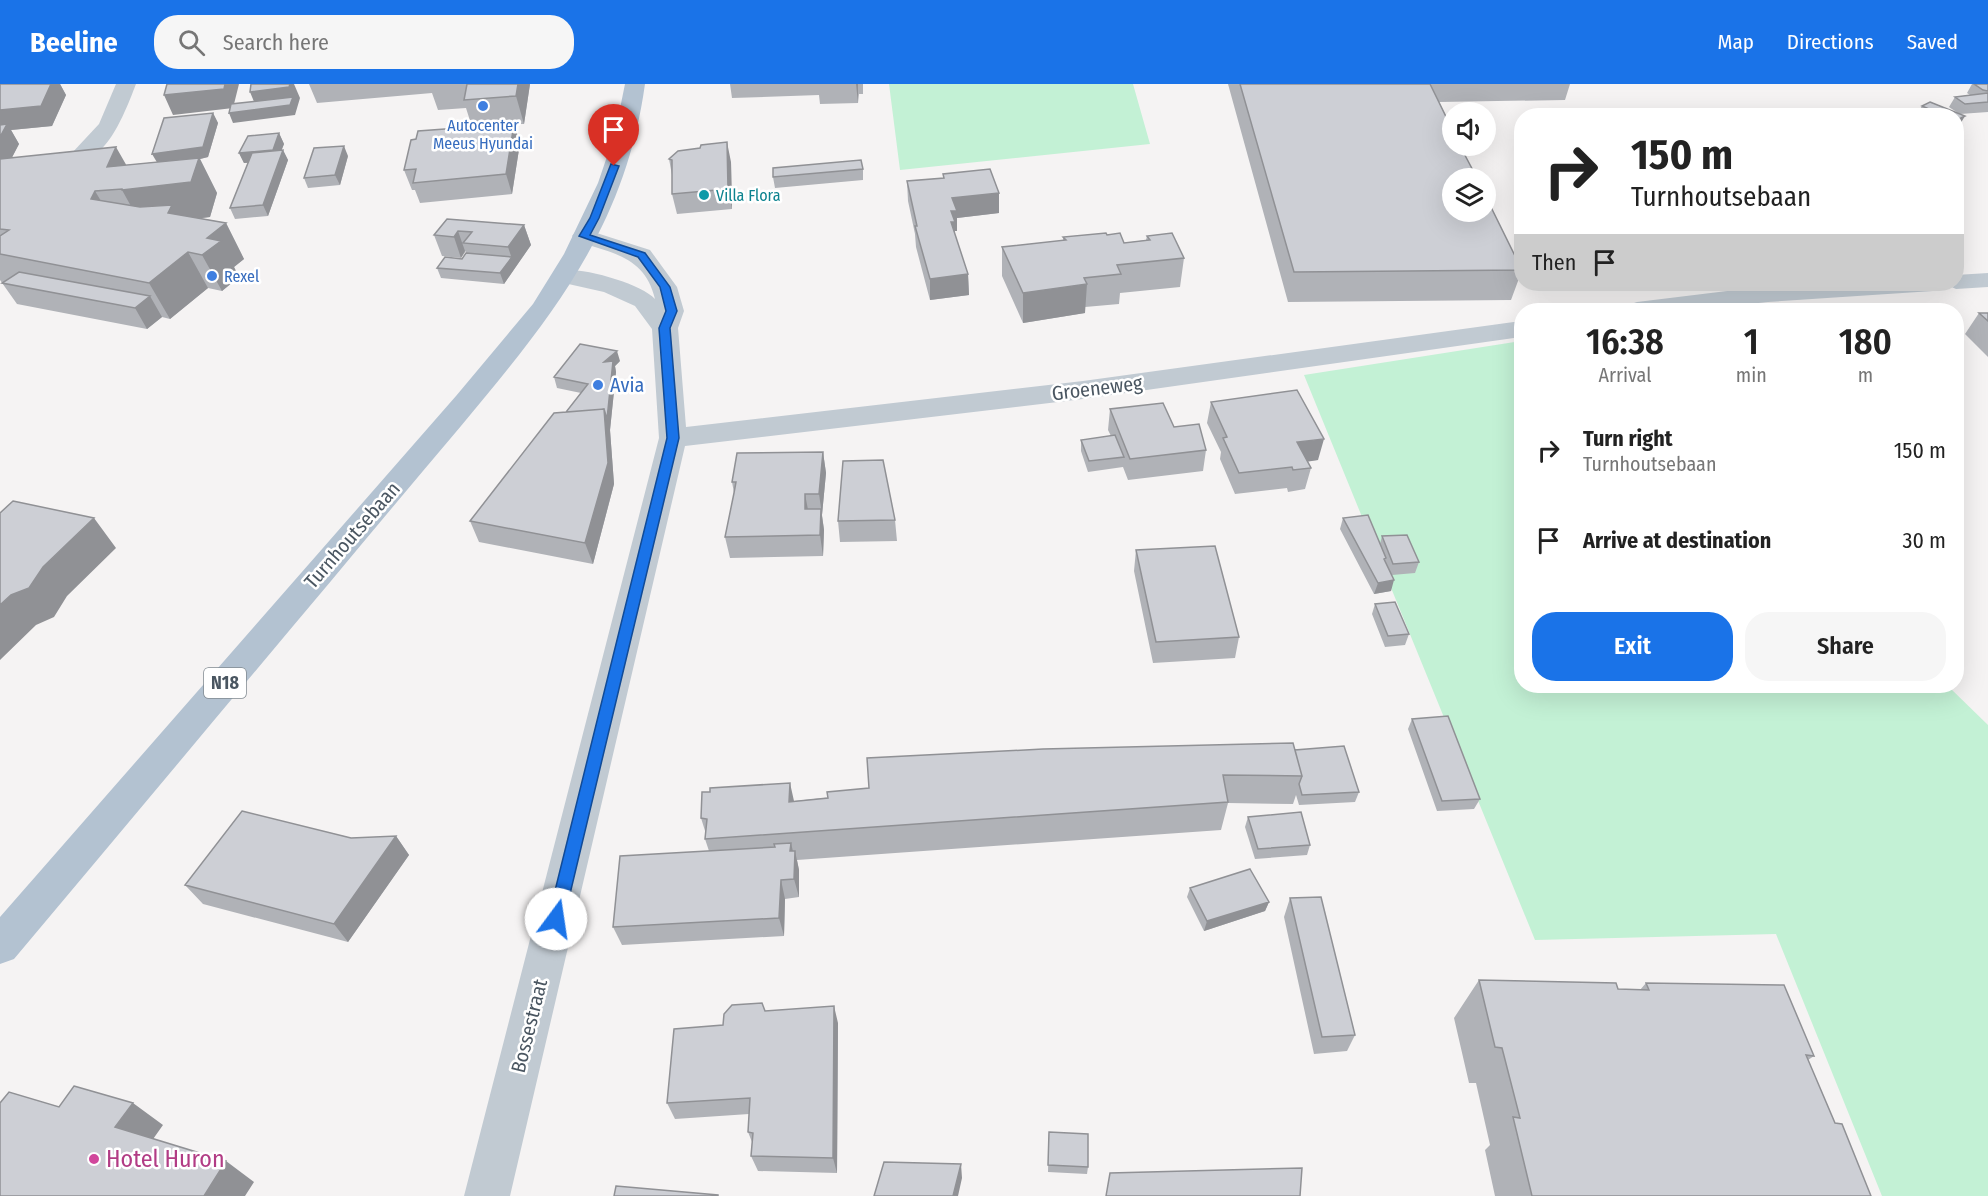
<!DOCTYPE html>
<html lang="en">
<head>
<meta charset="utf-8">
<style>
	body { margin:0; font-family:"Fira Sans Condensed",sans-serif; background:#f6f6f6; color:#222; height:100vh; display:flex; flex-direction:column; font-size:22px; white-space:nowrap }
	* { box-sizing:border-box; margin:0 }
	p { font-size:20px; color:#767676 }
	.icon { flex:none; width:33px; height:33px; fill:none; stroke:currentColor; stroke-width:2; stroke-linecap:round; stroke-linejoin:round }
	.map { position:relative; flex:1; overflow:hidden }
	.sheet { position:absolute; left:1514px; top:219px; width:450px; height:390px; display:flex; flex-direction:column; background:#fff; border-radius:24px; box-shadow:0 6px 24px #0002 }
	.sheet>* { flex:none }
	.hud { position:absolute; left:1514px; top:24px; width:450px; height:183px; border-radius:24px; box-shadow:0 6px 24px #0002; background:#fff; color:#222; overflow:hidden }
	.fabs { position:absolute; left:1442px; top:18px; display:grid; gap:12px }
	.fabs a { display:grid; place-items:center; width:54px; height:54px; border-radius:50%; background:#fff; box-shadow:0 6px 24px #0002; font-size:30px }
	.pin { position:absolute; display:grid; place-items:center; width:51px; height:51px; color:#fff; margin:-62px -26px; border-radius:50% 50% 50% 0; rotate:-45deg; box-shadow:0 0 6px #0007 }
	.pin .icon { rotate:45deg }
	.me { position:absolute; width:66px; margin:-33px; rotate:14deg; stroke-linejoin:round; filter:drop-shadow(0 0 4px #0008) }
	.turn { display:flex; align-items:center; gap:21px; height:126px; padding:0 18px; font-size:27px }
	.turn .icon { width:78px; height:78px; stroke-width:2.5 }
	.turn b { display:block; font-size:42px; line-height:51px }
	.then { display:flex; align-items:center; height:57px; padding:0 18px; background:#0003; gap:12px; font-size:22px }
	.eta { display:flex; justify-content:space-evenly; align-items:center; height:102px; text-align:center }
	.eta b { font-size:36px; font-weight:600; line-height:42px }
	.primary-button { display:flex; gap:12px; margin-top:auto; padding:12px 18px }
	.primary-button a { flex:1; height:69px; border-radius:24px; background:#1a73e8; color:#fff; font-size:24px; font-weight:600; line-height:69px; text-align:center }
	.primary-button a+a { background:#f6f6f6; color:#222 }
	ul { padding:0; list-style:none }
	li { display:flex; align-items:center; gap:18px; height:90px; padding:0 18px }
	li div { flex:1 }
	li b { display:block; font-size:22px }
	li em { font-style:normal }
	header { display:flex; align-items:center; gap:36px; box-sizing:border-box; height:84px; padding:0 30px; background:#1a73e8; color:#fff }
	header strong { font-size:28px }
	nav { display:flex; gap:33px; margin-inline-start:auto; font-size:21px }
	.search { width:420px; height:54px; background:#f6f6f6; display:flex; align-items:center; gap:15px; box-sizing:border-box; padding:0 21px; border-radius:24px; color:#767676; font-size:22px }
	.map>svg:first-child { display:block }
</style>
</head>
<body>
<header>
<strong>Beeline</strong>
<div class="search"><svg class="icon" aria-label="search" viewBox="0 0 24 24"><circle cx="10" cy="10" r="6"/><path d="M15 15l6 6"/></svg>Search here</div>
<nav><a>Map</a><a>Directions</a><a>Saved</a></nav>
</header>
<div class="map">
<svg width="1988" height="1112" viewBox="0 0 1988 1112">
	<rect width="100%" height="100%" fill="#f5f3f3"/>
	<path fill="#c3f1d5" d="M 889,0 L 1133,0 L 1150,60 L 900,86 Z
		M 1521,257 L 1521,602 L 1909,602 L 1950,604 L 1988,641 L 1988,1112 L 1882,1112 L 1776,850 L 1535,856 L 1304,291 Z"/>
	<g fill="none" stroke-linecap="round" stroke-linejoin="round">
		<path fill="#c1cad2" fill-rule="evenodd" d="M 116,0 L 136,0 C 127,23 106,83 74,75 L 71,70 L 99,40 Z
			M 584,145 L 650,166 L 677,203 L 684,227 L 678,244 L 686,343 L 1083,297 L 1521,237 L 1521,253 L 1083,315 L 685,362 L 510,1112 L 464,1112 L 659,354 L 652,245 L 635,222 L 604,208 L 555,197 L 552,192 L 555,187 C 577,181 640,199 655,215 C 645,172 611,169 576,157 L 572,152 L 576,147 Z
			M 1988,189 L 1988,203 L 1956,205 L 1945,200 L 1942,205 L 1933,207 L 1768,218 L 1695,226 L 1624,226 L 1628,221 L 1637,218 L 1768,202 L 1817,200 L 1956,200 L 1956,191 Z"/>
		<path fill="#b3c2d1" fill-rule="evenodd" d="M 625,0 L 645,0 C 625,144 551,234 461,342 C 418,393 374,445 331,497 C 225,623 120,749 14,875 L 0,880 L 0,833 L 456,312 L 533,220 L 564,170 L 598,99 L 615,49 Z"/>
	</g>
	<path fill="#b0b2b7" d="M 0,0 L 60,0 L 66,11 L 52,42 L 11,46 L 19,60 L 12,73 L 126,81 L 157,78 L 213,29 L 218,39 L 208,73 L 200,75 L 217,109 L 210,133 L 200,134 L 226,139 L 244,175 L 234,183 L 239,193 L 222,207 L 208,204 L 170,235 L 162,233 L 147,245 L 17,220 L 0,196 Z
		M 309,0 L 530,0 L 524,40 L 514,40 L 520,59 L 512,110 L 420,119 L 415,106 L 412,106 L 404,86 L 472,43 L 466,24 L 438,26 L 432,9 L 317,19 Z
		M 730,0 L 863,0 L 863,10 L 859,10 L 858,19 L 820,20 L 819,11 L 732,14 Z
		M 1228,0 L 1570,0 L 1565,16 L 1439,18 L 1521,184 L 1521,189 L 1511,216 L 1288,218 Z
		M 1972,0 L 1988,0 L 1988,28 L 1960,30 L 1959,42 L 1956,44 L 1956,32 L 1916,32 L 1922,22 L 1958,29 L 1949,23 L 1955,13 L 1970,11 L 1967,9 Z
		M 279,49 L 284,60 L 281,66 L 283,66 L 288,76 L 268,132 L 235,135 L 230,124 L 248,79 L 244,79 L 239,69 Z
		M 348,72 L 340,101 L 308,104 L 304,94 Z
		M 669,75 L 731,78 L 732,125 L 677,130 L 672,110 L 672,91 Z
		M 863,85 L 863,96 L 775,104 L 773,93 Z
		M 943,90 L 999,129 L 957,134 L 957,147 L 955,147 L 955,151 L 968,190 L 969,211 L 930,216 L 916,163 L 915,150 L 908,117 L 907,97 L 943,94 Z
		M 447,135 L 524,141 L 531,161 L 504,200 L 441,194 L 437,184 L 462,175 L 466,169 L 466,167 L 461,174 L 442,172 L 434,151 Z
		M 1147,152 L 1184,174 L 1180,203 L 1120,209 L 1119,220 L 1085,223 L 1085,229 L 1023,239 L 1002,192 L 1002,163 L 1063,157 L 1063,153 L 1124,159 L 1146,156 Z
		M 1735,222 L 1796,226 L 1733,226 Z
		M 1979,229 L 1988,229 L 1988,273 L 1965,250 Z
		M 620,277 L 615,282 L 616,288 L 610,346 L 614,400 L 593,480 L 479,458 L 470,437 L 566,328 L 581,309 L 557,304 L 554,293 Z
		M 1211,318 L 1318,376 L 1307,377 L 1311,384 L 1305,405 L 1288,408 L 1287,404 L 1235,410 L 1220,375 L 1221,368 L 1207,339 Z
		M 1110,325 L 1174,343 L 1206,366 L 1203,387 L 1128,396 L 1123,383 L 1088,388 L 1081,367 L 1081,356 L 1111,352 L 1108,346 Z
		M 823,368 L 826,389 L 822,431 L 824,446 L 823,472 L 730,474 L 725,453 L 734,409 L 732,398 Z
		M 1343,434 L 1380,460 L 1382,452 L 1419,478 L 1415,489 L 1392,491 L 1391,507 L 1374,510 L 1340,445 Z
		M 895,436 L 897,457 L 840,458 L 838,437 Z
		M 1136,466 L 1239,553 L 1235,574 L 1153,579 L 1134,487 Z
		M 1375,520 L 1409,550 L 1405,561 L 1385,563 L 1372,530 Z
		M 1412,635 L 1480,715 L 1474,725 L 1437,727 L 1408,645 Z
		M 1295,666 L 1359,708 L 1355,718 L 1299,721 L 1296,711 L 1293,720 L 1228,719 L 1221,746 L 797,776 L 799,786 L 799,813 L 785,815 L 784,852 L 622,861 L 613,843 L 709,767 L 705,755 L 706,750 L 701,734 L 794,717 Z
		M 1248,733 L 1310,761 L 1307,771 L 1255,775 L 1245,743 Z
		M 396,752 L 409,771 L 348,858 L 203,820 L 185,801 L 351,754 Z
		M 1190,804 L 1269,818 L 1265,827 L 1204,847 L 1187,813 Z
		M 1290,814 L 1355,951 L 1347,967 L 1314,970 L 1284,833 Z
		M 1479,896 L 1618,905 L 1640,906 L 1646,899 L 1814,972 L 1808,976 L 1835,1039 L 1871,1112 L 1495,1112 L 1485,1066 L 1490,1061 L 1476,999 L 1469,999 L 1454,934 Z
		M 765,927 L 838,939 L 837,1089 L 758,1087 L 751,1072 L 752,1058 L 748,1048 L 749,1030 L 675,1035 L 667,1019 L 723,941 Z
		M 1049,1048 L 1088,1083 L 1087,1090 L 1048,1088 Z"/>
	<path fill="#909195" d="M 2,0 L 63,0 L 60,0 L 66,11 L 52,42 L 11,46 L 19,60 L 3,91 L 0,91 L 0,26 Z
		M 225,0 L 239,0 L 233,24 L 173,31 L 164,11 Z
		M 290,0 L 294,0 L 300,14 L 295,31 L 233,39 L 229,29 L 257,25 L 250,8 Z
		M 518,0 L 530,0 L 524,40 L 516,12 Z
		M 856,0 L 858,0 L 858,19 Z
		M 213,29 L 218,39 L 208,73 L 200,75 L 217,109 L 210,133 L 142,142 L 122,106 L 123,106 L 107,83 L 116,63 L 136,98 L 158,80 L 152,70 Z
		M 1965,32 L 1959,42 L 1956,44 L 1956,38 L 1957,36 Z
		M 514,40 L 520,59 L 512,110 L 506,90 Z
		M 279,49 L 284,60 L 278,76 L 244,79 L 239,69 Z
		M 727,58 L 731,78 L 732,125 L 728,105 Z
		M 344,62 L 348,72 L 340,101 L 335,91 Z
		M 283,66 L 288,76 L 268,132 L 263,121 Z
		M 95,107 L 116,142 L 91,115 Z
		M 999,109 L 999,129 L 957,134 L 957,147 L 955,147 L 955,159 L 951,159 L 951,127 L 952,114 Z
		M 226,139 L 244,175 L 234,183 L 239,193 L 222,207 L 202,171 L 207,154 Z
		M 524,141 L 531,161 L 515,184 L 508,163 Z
		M 458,147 L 465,167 L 461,174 L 454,153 Z
		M 188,168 L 208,204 L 170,235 L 149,199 Z
		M 512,173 L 515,184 L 504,200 L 500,189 Z
		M 968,190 L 969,211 L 930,216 L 930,195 Z
		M 1087,200 L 1085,229 L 1023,239 L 1023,209 Z
		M 150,212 L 162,233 L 147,245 L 135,224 Z
		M 617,267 L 620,277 L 615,282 L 616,288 L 610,346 L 614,400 L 593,480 L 585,459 L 604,325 L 604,278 Z
		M 1324,355 L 1318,376 L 1293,380 L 1297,358 Z
		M 823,368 L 826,389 L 822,431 L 819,410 Z
		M 805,410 L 809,431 L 805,425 Z
		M 821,425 L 824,446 L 823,472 L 820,451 Z
		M 94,434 L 116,464 L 67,512 L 54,533 L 36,541 L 0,576 L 0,521 L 43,483 Z
		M 1394,496 L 1391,507 L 1374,510 L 1378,499 Z
		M 790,699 L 796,726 L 789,718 Z
		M 396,752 L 409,771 L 348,858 L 334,840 Z
		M 791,759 L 795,776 L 795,767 L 799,786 L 799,813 L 794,795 L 790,767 Z
		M 781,796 L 785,815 L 784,852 L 779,834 Z
		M 1269,818 L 1265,827 L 1204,847 L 1207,837 Z
		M 834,922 L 838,939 L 837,1089 L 833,1074 Z
		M 133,1019 L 163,1041 L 146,1065 L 115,1043 Z
		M 226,1077 L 254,1098 L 245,1112 L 204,1112 Z
		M 961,1080 L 962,1094 L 958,1112 L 953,1112 Z"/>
	<path fill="#cdcfd5" stroke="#909195" stroke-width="1.5" d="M 0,0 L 51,0 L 41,22 L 0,26 Z
		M 167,0 L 225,0 L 224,5 L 164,11 Z
		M 251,0 L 290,0 L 289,3 L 250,8 Z
		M 467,0 L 518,0 L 516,12 L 464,16 Z
		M 1240,0 L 1430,0 L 1452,45 L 1452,62 L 1460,62 L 1477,94 L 1452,94 L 1452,128 L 1485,128 L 1485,111 L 1521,184 L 1521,186 L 1294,188 Z
		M 1974,0 L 1988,0 L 1988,7 L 1983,6 Z
		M 1988,9 L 1988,18 L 1965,20 L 1955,13 Z
		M 293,13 L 290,21 L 229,29 L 231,20 Z
		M 1930,18 L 1965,32 L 1957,36 L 1956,36 L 1956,32 L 1945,32 L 1922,22 Z
		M 213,29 L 203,63 L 152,70 L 164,34 Z
		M 7,40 L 0,53 L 0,41 Z
		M 514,40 L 506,90 L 413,99 L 416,85 L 404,86 L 411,56 L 416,55 L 418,47 Z
		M 279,49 L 273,66 L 239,69 L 248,52 Z
		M 727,58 L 728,105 L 672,110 L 672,76 L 669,75 L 678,67 L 700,64 L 701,61 Z
		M 344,62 L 335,91 L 304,94 L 314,64 Z
		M 116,63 L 107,83 L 199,74 L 191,98 L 122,106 L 122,105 L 95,107 L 91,115 L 140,123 L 172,121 L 168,129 L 226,139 L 207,154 L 221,157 L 202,171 L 188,168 L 149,199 L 0,170 L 0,152 L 9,146 L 0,145 L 0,75 Z
		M 283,66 L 263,121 L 230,124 L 252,69 Z
		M 861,76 L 863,85 L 773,93 L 773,84 Z
		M 990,85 L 999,109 L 952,114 L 957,127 L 951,127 L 955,138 L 951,138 L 968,190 L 930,195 L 915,142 L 917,142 L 907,97 L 944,94 L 943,90 Z
		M 447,135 L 524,141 L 508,163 L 463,159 L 472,148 L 458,147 L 454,153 L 434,151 Z
		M 1106,149 L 1107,151 L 1120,149 L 1124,159 L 1150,156 L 1147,152 L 1172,149 L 1184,174 L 1117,181 L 1121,190 L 1084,194 L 1087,200 L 1023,209 L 1002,163 L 1066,156 L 1063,153 Z
		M 466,169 L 512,173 L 500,189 L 437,184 L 445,173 L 462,175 Z
		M 19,188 L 150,212 L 135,224 L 2,199 Z
		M 1791,220 L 1796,226 L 1739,226 L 1735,222 Z
		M 1979,229 L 1988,229 L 1988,237 Z
		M 580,260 L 617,267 L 604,278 L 613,277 L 607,335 L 604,325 L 566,328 L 588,300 L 554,293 Z
		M 1297,306 L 1324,355 L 1297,358 L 1311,384 L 1293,386 L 1292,383 L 1239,389 L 1223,354 L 1227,353 L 1211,318 Z
		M 1163,319 L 1174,343 L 1199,340 L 1206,366 L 1130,375 L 1110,325 Z
		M 604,325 L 608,379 L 585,459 L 470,437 L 554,329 Z
		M 1115,351 L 1124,373 L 1089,377 L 1081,356 Z
		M 823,368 L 819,410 L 805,410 L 805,425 L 821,425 L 820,451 L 725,453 L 734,409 L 736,398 L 732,398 L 737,369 Z
		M 883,376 L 895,436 L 838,437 L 843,377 Z
		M 13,417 L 94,434 L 43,483 L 29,504 L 11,511 L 0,521 L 0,429 Z
		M 1368,431 L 1386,474 L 1384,475 L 1394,496 L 1378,499 L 1343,434 Z
		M 1407,451 L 1419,478 L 1393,480 L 1382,452 Z
		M 1215,462 L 1239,553 L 1156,558 L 1136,466 Z
		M 1395,518 L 1409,550 L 1388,552 L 1375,520 Z
		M 1448,632 L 1480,715 L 1442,717 L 1412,635 Z
		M 1293,659 L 1302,692 L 1223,691 L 1228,718 L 705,755 L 707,735 L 701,734 L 702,708 L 710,708 L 710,704 L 790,699 L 789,718 L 828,714 L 827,708 L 869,704 L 867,674 L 1043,665 Z
		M 1344,662 L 1359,708 L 1302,711 L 1299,700 L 1302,692 L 1295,666 Z
		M 242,727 L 351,754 L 396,752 L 334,840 L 185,801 Z
		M 1301,728 L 1310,761 L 1258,765 L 1248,733 Z
		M 791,759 L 790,767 L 795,767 L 794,795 L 781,796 L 779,834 L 613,843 L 620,772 L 775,763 L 774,760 Z
		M 1250,785 L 1269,818 L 1207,837 L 1190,804 Z
		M 1321,813 L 1355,951 L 1322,953 L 1290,814 Z
		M 1479,896 L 1616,899 L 1618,905 L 1649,906 L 1646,899 L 1784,901 L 1814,972 L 1806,971 L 1835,1039 L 1842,1040 L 1871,1112 L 1532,1112 L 1513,1033 L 1520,1034 L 1502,964 L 1495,963 Z
		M 762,919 L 765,927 L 834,922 L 833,1074 L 751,1072 L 753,1049 L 748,1048 L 750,1014 L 667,1019 L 674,945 L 723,941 L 724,930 L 732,921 Z
		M 74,1002 L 133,1019 L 115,1043 L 226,1077 L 204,1112 L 0,1112 L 0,1019 L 9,1008 L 59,1023 Z
		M 1049,1048 L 1088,1050 L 1088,1083 L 1048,1081 Z
		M 884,1078 L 961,1080 L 953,1112 L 874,1112 Z
		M 1302,1084 L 1300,1112 L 1106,1112 L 1110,1089 Z
		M 616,1102 L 718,1111 L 718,1112 L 614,1112 Z"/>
	<path fill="#1a73e8" stroke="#114b97" stroke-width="1.5" d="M 611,80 L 619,82 L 599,134 L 590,151 L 645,169 L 670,203 L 677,227 L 670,244 L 679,354 L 564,835 L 562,840 L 556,842 L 551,840 L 548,835 L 667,354 L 659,244 L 666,227 L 660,203 L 638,173 L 579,152 L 590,134 Z"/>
	<g fill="#3f7fe0" stroke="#fff" stroke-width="2">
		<circle cx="483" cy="22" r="6"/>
		<circle cx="212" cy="192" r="6"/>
		<circle cx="598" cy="301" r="6"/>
	</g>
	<circle fill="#0f9aa8" stroke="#fff" stroke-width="2" cx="704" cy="111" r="6"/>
	<circle fill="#d1479c" stroke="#fff" stroke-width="2" cx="94" cy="1075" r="6"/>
	<g text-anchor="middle" stroke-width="5" stroke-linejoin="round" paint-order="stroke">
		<g font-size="16" fill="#366cbe" stroke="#fff">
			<text x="483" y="47">Autocenter<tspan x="483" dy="18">Meeus Hyundai</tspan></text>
			<text x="224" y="198" text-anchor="start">Rexel</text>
		</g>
		<g font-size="16" fill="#0d838f" stroke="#fff" text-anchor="start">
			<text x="716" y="117">Villa Flora</text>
		</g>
		<rect fill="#fff" stroke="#808990" stroke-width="1.5" x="204" y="584" width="42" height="30" rx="4.5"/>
		<g font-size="18" font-weight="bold" fill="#4a5661">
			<text x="225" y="605">N18</text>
		</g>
		<g font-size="20" fill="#366cbe" stroke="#fff" text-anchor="start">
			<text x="610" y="308">Avia</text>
		</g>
		<g font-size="20" fill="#4a5661" stroke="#fff">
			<text transform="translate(1097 304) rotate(-7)" y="7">Groeneweg</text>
			<text transform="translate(352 451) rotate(-49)" y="7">Turnhoutsebaan</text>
			<text transform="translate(529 942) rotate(-76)" y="7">Bossestraat</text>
		</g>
		<g font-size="24" fill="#b23c85" stroke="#fff" text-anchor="start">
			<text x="106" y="1083">Hotel Huron</text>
		</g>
	</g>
</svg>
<div class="fabs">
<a><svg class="icon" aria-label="sound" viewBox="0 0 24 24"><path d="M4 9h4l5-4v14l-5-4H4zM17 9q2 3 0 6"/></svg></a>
<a><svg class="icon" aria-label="layers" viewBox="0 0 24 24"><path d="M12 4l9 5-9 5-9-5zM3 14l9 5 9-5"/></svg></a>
</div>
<div class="pin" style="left:614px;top:82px;background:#d93025"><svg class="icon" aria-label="arrive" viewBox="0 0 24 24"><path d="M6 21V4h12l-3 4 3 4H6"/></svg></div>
<svg class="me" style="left:556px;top:835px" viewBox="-20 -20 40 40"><circle r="19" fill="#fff"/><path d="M0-13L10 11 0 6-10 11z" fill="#1a73e8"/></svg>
<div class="hud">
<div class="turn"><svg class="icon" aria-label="right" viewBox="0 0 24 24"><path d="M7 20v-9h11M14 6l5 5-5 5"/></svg><div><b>150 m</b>Turnhoutsebaan</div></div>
<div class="then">Then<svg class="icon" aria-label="arrive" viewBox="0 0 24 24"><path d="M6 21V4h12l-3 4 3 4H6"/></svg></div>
</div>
<section class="sheet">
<div class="eta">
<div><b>16:38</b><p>Arrival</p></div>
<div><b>1</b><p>min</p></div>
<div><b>180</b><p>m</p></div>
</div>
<ul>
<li><svg class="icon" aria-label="right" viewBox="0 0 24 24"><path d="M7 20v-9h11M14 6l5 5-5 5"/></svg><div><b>Turn right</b><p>Turnhoutsebaan</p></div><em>150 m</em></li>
<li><svg class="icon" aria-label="arrive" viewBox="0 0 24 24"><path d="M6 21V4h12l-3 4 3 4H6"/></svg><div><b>Arrive at destination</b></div><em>30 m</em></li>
</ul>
<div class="primary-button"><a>Exit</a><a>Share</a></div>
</section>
</div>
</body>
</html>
